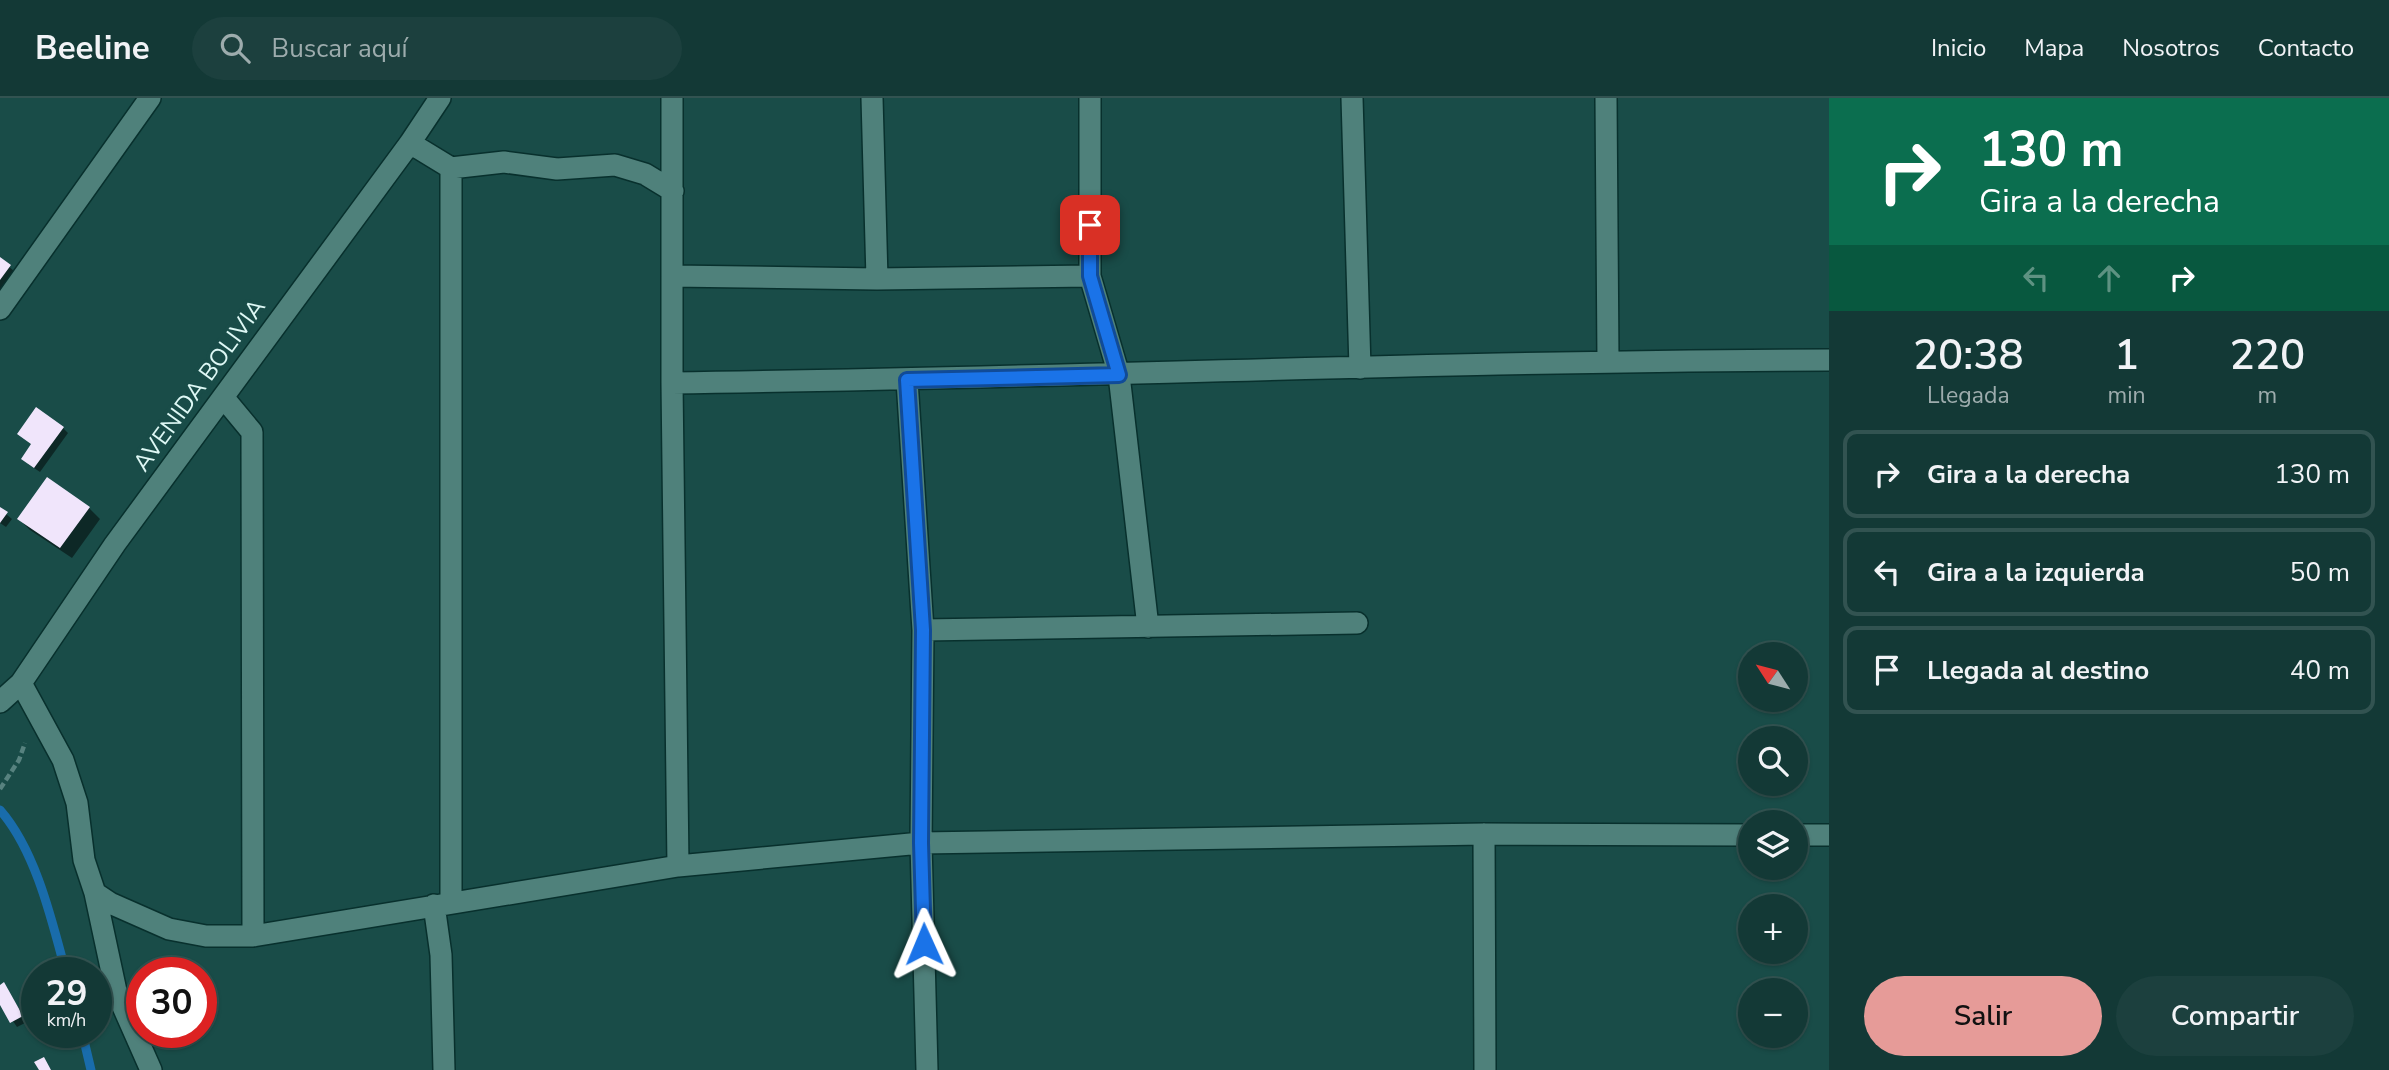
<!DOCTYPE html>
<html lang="es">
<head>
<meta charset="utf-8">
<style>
	body { margin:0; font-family:"Nunito Sans",sans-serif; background:#1c403e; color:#f1f3f6; height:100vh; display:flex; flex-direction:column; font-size:26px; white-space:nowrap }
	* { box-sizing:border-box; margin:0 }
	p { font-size:23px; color:#9dacad }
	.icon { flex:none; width:38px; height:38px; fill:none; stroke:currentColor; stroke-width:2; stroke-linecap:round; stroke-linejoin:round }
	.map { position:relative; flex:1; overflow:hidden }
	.details { display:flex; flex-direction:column; background:#133936; width:560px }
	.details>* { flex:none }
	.banner { background:#0b6e4f; color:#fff; overflow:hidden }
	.needle { width:46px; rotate:306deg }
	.buttons { position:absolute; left:1738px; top:544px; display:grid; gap:14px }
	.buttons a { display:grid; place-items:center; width:70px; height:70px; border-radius:50%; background:#133936; box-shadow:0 2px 5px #0004,0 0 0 2px #325351; font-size:35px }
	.speed { position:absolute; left:21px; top:859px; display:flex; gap:14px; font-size:35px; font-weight:700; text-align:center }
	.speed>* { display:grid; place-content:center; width:91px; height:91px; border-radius:50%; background:#133936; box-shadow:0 2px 5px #0004,0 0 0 2px #325351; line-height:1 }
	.speed small { font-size:18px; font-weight:400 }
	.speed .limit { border:10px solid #d22; background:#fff; color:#111 }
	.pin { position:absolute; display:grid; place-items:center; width:60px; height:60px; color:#fff; margin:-30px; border-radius:14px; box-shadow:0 4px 10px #0006 }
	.me { position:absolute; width:77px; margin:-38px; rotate:359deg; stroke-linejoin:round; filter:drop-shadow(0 0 5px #0008) }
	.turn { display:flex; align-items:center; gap:24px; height:147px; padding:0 35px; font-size:32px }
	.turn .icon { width:91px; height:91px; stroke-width:2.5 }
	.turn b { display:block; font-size:49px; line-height:60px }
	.lanes { display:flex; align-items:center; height:66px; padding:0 35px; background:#0003; justify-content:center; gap:35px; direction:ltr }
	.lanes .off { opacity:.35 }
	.eta { display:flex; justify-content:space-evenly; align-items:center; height:119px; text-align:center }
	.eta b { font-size:42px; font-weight:600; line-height:49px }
	.cta { display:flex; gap:14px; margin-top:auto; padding:14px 35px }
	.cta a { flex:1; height:80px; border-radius:42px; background:#e69b98; color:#111; font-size:28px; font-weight:600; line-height:80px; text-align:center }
	.cta a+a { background:#1c403e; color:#f1f3f6 }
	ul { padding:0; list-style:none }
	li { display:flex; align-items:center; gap:21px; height:88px; margin:0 14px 10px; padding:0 21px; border:4px solid #325351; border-radius:14px }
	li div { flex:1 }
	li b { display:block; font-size:26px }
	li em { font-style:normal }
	header { display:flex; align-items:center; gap:42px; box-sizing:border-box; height:98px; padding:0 35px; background:#133936; border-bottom:2px solid #325351 }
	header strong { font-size:33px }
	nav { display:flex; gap:38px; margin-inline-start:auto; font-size:24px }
	.search { width:490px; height:63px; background:#1c403e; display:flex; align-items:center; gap:18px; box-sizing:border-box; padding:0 24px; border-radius:38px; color:#9dacad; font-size:26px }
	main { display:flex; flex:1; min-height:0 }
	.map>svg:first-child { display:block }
</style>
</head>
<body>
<header>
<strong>Beeline</strong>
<div class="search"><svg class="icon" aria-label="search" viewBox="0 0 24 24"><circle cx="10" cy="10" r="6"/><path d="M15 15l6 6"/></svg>Buscar aquí</div>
<nav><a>Inicio</a><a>Mapa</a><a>Nosotros</a><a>Contacto</a></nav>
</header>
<main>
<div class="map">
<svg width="1829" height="972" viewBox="0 0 1829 972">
	<rect width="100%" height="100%" fill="#194c48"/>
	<path fill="#0007" d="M 0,161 L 21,179 L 0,208 Z
		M 63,330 L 68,335 L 40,374 L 28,366 L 33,347 L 19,336 Z
		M 89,410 L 100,421 L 72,460 L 30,432 L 19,421 Z
		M 0,411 L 12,421 L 6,429 L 0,425 Z
		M 4,886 L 27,924 L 17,929 L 0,904 L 0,889 Z"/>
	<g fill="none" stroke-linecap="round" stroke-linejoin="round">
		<path stroke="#196cab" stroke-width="9" d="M 0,712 C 36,753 52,823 66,875
			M 82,934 L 91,972"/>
	</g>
	<path fill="#f0e5fb" d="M 0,159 L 11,167 L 0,182 Z
		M 36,309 L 64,329 L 34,370 L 21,361 L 31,346 L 17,336 Z
		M 47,379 L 90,409 L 60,450 L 17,421 Z
		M 0,409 L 8,414 L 0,425 Z
		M 4,884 L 23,918 L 10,925 L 0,907 L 0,887 Z
		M 44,959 L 51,972 L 39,972 L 34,964 Z"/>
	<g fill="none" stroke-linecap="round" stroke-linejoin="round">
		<defs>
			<path id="minor" d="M 672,0 L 672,285 L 678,768
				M 872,0 L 877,181
				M 1090,0 L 1090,178 L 1119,277 L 1148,529
				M 1352,0 L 1360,270
				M 1606,0 L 1608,263
				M 410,45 L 451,70 L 451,804
				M 451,70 L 504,64 L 557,71 L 615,67 L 645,76 L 673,93
				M 672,178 L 877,181 L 1090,178
				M 0,211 L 150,0
				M 907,282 L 923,532 L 921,745 L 927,972
				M 672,285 C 1058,280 1443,263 1829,262
				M 223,299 L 252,334 L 253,838
				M 923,532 L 1357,525
				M 21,585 L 63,662 L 77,705 L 84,762 L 95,795 L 116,893 L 151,972
				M 0,604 L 21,585 L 115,446 L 410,45 L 440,0
				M 1484,736 L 1485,972
				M 1796,737 L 1829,737
				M 95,795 L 110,805 L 169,831 L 206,838 L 253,838 L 678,768 L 921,745 L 1484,736 L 1750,737
				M 434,807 L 441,857 L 444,972"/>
		</defs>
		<use href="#minor" stroke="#08302d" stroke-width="24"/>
		<path stroke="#57827f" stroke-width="4.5" stroke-dasharray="7 3.5" stroke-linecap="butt" d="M 0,691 L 19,662 L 25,645"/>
		<use href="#minor" stroke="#4f817b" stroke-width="21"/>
	</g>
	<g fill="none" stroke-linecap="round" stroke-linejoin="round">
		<defs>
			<path id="route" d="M 924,846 L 921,745 L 923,532 L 907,282 L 1119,277 L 1090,178 L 1090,127"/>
		</defs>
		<use href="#route" stroke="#114b97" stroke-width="18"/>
		<use href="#route" stroke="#1a73e8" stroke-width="12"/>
	</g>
	<g text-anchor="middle" stroke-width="7" stroke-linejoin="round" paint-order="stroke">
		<g font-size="24" fill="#def8f5" stroke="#194c48">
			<text transform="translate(199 287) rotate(-54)" y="8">AVENIDA BOLIVIA</text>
		</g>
	</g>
</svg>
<div class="buttons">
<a><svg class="needle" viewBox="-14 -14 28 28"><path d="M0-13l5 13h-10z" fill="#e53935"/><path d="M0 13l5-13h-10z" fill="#9dacad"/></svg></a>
<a><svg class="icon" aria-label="search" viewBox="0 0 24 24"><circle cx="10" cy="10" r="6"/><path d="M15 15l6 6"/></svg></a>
<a><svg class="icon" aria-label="layers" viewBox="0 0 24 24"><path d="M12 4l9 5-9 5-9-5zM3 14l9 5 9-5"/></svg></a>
<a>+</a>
<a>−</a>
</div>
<div class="speed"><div>29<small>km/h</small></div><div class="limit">30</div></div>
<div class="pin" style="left:1090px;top:127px;background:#d93025"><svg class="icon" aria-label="arrive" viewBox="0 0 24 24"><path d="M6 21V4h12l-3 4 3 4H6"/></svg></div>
<svg class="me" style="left:924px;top:846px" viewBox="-20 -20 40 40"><path d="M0-17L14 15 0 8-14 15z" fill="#1a73e8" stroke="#fff" stroke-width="4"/></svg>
</div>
<section class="details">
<div class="banner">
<div class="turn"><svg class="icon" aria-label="right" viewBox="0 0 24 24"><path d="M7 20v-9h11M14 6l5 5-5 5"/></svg><div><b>130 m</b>Gira a la derecha</div></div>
<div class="lanes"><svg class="icon off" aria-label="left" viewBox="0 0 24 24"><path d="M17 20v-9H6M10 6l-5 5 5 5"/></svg><svg class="icon off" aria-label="ahead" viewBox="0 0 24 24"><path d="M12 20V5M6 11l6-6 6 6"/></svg><svg class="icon" aria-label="right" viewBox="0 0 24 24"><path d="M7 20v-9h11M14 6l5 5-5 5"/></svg></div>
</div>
<div class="eta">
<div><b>20:38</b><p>Llegada</p></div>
<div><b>1</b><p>min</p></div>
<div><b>220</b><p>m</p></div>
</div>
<ul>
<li><svg class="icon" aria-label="right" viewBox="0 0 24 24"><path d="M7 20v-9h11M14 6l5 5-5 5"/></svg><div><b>Gira a la derecha</b></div><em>130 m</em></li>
<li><svg class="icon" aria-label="left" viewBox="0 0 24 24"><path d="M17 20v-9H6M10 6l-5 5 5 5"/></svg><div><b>Gira a la izquierda</b></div><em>50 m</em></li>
<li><svg class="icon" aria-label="arrive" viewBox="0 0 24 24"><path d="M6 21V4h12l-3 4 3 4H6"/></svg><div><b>Llegada al destino</b></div><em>40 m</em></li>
</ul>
<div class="cta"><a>Salir</a><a>Compartir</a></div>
</section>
</main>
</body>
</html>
